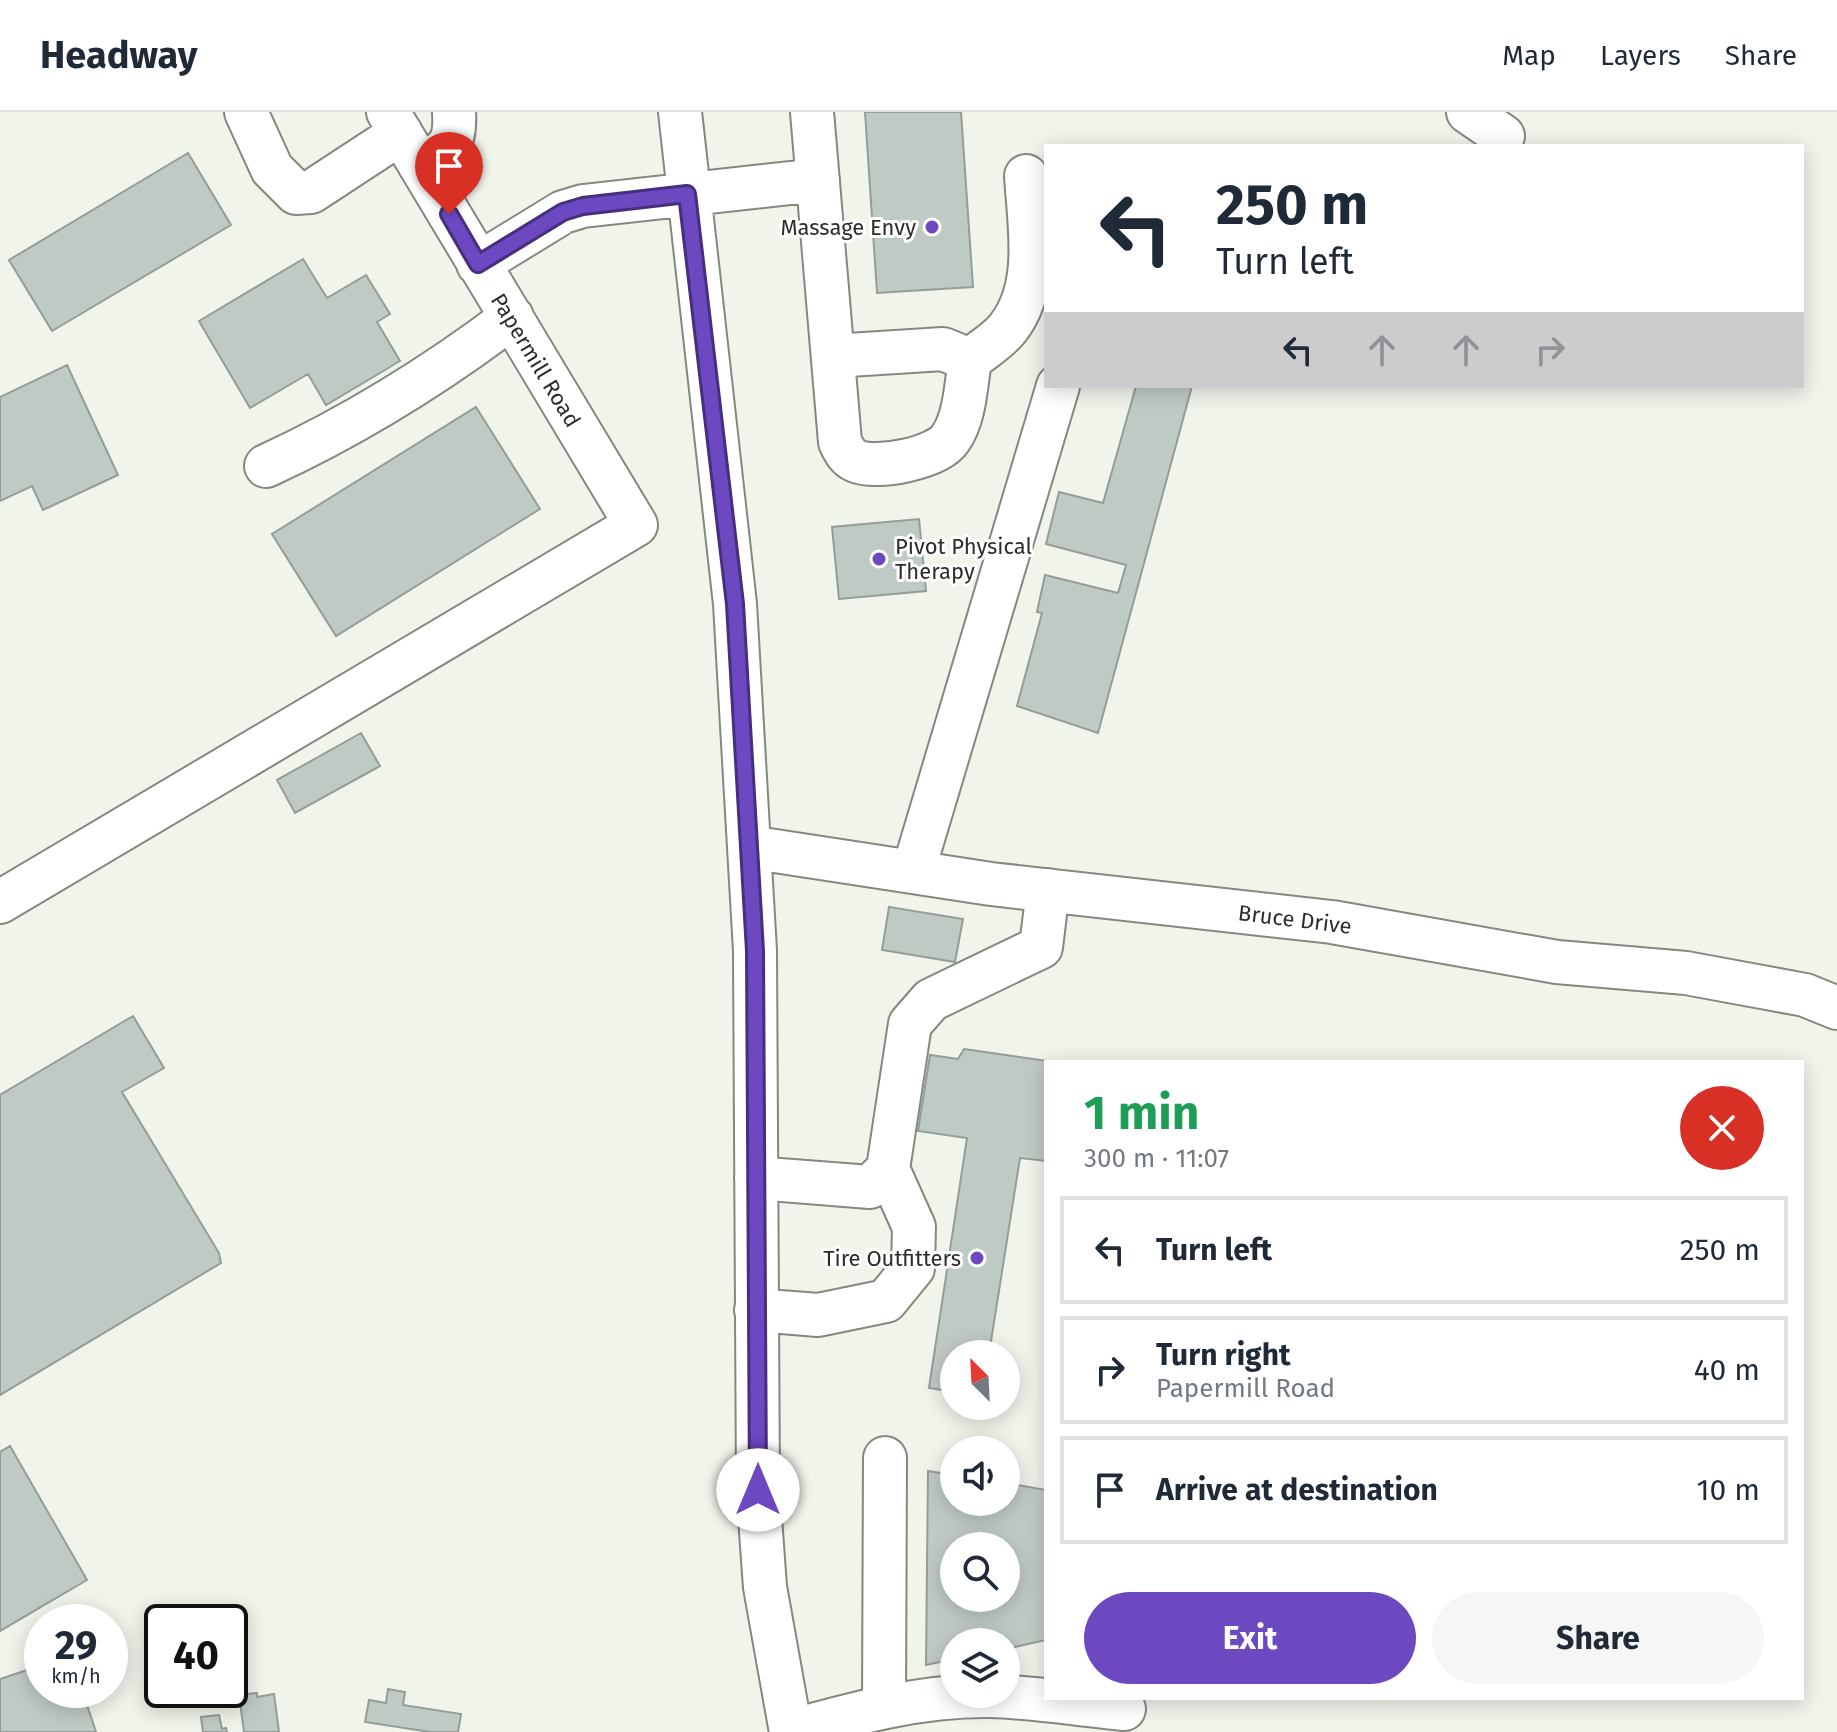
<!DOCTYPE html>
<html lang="en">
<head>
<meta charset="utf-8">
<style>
	body { margin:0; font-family:"Fira Sans",sans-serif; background:#f6f6f7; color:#1f2937; height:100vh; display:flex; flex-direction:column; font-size:30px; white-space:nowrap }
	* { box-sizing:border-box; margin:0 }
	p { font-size:26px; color:#747a83 }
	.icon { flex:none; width:44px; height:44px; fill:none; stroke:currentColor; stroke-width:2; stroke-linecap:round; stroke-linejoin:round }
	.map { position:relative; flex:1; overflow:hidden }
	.panel { position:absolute; left:1044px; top:948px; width:760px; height:640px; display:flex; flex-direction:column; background:#fff; border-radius:0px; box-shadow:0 4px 20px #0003 }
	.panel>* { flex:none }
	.top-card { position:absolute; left:1044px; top:32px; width:760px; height:244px; border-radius:0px; box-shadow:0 4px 20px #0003; background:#fff; color:#1f2937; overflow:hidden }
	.needle { width:52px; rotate:336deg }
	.fabs { position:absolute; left:940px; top:1228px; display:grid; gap:16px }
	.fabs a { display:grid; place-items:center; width:80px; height:80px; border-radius:50%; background:#fff; box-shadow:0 4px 20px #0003; font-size:40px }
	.speed { position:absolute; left:24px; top:1492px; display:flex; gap:16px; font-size:40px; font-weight:700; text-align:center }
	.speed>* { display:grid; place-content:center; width:104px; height:104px; border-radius:50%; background:#fff; box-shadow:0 4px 20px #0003; line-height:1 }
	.speed small { font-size:20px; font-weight:400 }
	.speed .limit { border:4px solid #111; border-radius:12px; background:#fff; color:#111 }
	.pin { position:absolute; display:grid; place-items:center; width:68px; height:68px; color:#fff; margin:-82px -34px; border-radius:50% 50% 50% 0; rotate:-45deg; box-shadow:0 0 8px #0007 }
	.pin .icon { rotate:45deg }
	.me { position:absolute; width:88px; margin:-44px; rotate:0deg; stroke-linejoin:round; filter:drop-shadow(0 0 6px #0008) }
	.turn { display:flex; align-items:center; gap:28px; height:168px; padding:0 40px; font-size:36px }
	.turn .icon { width:104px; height:104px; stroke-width:2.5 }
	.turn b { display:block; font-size:56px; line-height:68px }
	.lanes { display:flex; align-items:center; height:76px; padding:0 40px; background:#0003; justify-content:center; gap:40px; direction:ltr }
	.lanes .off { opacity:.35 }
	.round { display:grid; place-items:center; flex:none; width:84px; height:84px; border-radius:42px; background:#f6f6f7 }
	.head { display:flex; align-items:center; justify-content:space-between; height:136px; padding:0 40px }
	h1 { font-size:48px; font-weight:700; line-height:60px; color:#1e9e55 }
	.primary-button { display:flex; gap:16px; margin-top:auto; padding:16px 40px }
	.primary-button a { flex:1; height:92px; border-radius:48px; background:#6c48c1; color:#fff; font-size:32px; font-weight:700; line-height:92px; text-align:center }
	.primary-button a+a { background:#f6f6f7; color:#1f2937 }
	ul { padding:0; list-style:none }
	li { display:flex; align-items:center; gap:24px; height:108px; margin:0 16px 12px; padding:0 24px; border:4px solid #e0e1e3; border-radius:0px }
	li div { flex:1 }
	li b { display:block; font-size:30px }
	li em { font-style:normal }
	header { display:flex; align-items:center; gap:48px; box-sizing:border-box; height:112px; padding:0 40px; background:#fff; border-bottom:2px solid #e0e1e3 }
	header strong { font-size:38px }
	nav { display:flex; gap:44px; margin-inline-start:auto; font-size:28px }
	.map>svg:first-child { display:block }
</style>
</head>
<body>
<header>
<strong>Headway</strong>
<nav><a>Map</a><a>Layers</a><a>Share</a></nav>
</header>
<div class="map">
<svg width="1837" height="1620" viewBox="0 0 1837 1620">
	<rect width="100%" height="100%" fill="#f0f4eb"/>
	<path fill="#c0cac4" stroke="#949d98" stroke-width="2" fill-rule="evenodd" d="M 865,0 L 961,0 L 973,175 L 877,181 Z
		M 188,41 L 231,113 L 52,219 L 9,148 Z
		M 303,147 L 327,186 L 366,163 L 390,202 L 377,210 L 400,249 L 326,293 L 308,262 L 250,296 L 199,209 Z
		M 67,253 L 118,363 L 43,398 L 32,374 L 0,389 L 0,285 Z
		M 1136,274 L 1192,274 L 1098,621 L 1017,594 L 1042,501 L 1037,500 L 1045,463 L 1118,481 L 1126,453 L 1046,432 L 1059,380 L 1103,391 Z
		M 476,295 L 540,397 L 336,524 L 272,422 Z
		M 919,407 L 926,479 L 839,487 L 832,415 Z
		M 361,621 L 380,654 L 295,701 L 277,668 Z
		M 889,795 L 963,807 L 955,850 L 882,838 Z
		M 133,904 L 164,956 L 122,980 L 219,1141 L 221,1151 L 0,1283 L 0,983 Z
		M 964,937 L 1054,950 L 1046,950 L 1046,1049 L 1020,1046 L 989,1242 L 954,1242 L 954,1280 L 929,1276 L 967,1026 L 918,1019 L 930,943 L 958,947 Z
		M 10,1334 L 87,1468 L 0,1519 L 0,1340 Z
		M 928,1359 L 954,1363 L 954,1390 L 1006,1390 L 1006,1371 L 1046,1378 L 1046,1528 L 1006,1537 L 1006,1530 L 954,1530 L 954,1547 L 926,1553 ZM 954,1434 L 1006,1434 L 1006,1486 L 954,1486 Z
		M 42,1553 L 42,1578 L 82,1578 L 96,1620 L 0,1620 L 0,1567 Z
		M 388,1577 L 405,1580 L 403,1593 L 461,1602 L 458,1620 L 430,1620 L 365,1610 L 369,1588 L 386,1591 Z
		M 257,1581 L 257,1585 L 274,1582 L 279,1620 L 244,1620 L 239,1583 Z
		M 219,1603 L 222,1617 L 226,1616 L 227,1620 L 203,1620 L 201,1605 Z"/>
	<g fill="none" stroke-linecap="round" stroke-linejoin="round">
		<defs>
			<path id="minor" d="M 246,0 L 272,57 L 296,81 L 311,80 L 401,21
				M 680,0 L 735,492 L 755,839 L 758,1378 L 765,1475 L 791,1620
				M 812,0 L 840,330 C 844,338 847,345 856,349 C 877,358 937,346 950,327 C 965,307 966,272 970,248 C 982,238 999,228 1008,216 C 1041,174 1029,113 1026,64
				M 1468,0 L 1503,24
				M 419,52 C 448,40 456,32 454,0
				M 478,152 L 563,100 L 583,94 L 818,68
				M 833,244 L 943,237 L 970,248
				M 266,354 C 355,313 434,264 512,205
				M 749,735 L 991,772 L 1332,810 L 1557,850 L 1686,861 L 1805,883 L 1837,896
				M 913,760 L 1058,274
				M 0,790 L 636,413 L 388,0
				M 756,1066 L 870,1075 L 888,1057 L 910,912 L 931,888 L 1041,835 L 1048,778
				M 756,1198 L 818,1203 L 886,1189 L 913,1156 L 914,1115 L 888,1057
				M 884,1594 L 885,1346
				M 791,1619 C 856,1601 921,1583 990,1584 C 1034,1585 1080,1593 1124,1597"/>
		</defs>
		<use href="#minor" stroke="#848880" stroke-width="46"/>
		<use href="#minor" stroke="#fff" stroke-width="42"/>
	</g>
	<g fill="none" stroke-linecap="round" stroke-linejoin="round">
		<defs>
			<path id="route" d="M 449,102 L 478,152 L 563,100 L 583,94 L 687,82 L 735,492 L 755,839 L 758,1378"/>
		</defs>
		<use href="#route" stroke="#462f7d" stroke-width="20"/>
		<use href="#route" stroke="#6c48c1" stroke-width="14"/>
	</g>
	<g fill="#6c48c1" stroke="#fff" stroke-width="3">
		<circle cx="932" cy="115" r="8"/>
		<circle cx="879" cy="447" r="8"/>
		<circle cx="977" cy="1146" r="8"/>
	</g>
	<g text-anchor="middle" stroke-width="6" stroke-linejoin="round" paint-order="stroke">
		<g font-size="22" fill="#2b2d29" stroke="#fff" text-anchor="end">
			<text x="916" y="123">Massage Envy</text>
			<text x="895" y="442" text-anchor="start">Pivot Physical<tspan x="895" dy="25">Therapy</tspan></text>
			<text x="961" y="1154">Tire Outfitters</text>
		</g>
		<g font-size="22" fill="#2b2d29" stroke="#fff">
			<text transform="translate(536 248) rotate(59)" y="8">Papermill Road</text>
			<text transform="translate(1295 807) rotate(7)" y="8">Bruce Drive</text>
		</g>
	</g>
</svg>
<div class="fabs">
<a><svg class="needle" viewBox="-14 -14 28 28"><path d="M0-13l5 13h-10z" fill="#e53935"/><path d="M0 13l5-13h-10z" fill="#747a83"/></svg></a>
<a><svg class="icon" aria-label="sound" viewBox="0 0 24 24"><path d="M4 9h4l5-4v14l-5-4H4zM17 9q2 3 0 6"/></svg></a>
<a><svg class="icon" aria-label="search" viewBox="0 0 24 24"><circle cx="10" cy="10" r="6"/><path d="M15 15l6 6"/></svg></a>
<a><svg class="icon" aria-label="layers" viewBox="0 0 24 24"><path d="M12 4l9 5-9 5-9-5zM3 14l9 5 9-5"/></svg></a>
</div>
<div class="speed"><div>29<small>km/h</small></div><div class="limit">40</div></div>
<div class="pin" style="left:449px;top:102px;background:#d93025"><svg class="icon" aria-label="arrive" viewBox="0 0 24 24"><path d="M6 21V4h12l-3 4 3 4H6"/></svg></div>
<svg class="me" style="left:758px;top:1378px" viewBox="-20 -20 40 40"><circle r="19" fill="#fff"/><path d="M0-13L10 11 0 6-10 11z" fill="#6c48c1"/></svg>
<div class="top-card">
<div class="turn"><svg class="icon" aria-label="left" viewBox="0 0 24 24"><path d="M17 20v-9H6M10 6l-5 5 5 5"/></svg><div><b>250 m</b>Turn left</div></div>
<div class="lanes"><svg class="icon" aria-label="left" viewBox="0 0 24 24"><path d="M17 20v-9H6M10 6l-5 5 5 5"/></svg><svg class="icon off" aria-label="ahead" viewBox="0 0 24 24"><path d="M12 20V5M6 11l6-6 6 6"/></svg><svg class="icon off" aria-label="ahead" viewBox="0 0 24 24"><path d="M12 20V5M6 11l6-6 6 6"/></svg><svg class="icon off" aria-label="right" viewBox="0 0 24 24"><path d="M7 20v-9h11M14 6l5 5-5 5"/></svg></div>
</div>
<section class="panel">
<div class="head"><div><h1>1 min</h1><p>300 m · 11:07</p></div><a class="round" style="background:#d93025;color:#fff"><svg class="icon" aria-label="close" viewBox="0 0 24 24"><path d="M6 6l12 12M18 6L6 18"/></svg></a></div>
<ul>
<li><svg class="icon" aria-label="left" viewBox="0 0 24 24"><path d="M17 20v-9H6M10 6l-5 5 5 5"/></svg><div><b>Turn left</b></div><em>250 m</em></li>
<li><svg class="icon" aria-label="right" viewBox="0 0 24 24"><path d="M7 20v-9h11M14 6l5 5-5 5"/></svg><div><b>Turn right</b><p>Papermill Road</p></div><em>40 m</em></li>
<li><svg class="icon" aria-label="arrive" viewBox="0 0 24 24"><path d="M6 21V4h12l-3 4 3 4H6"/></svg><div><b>Arrive at destination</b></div><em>10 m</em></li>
</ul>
<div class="primary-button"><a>Exit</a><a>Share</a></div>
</section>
</div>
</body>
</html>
